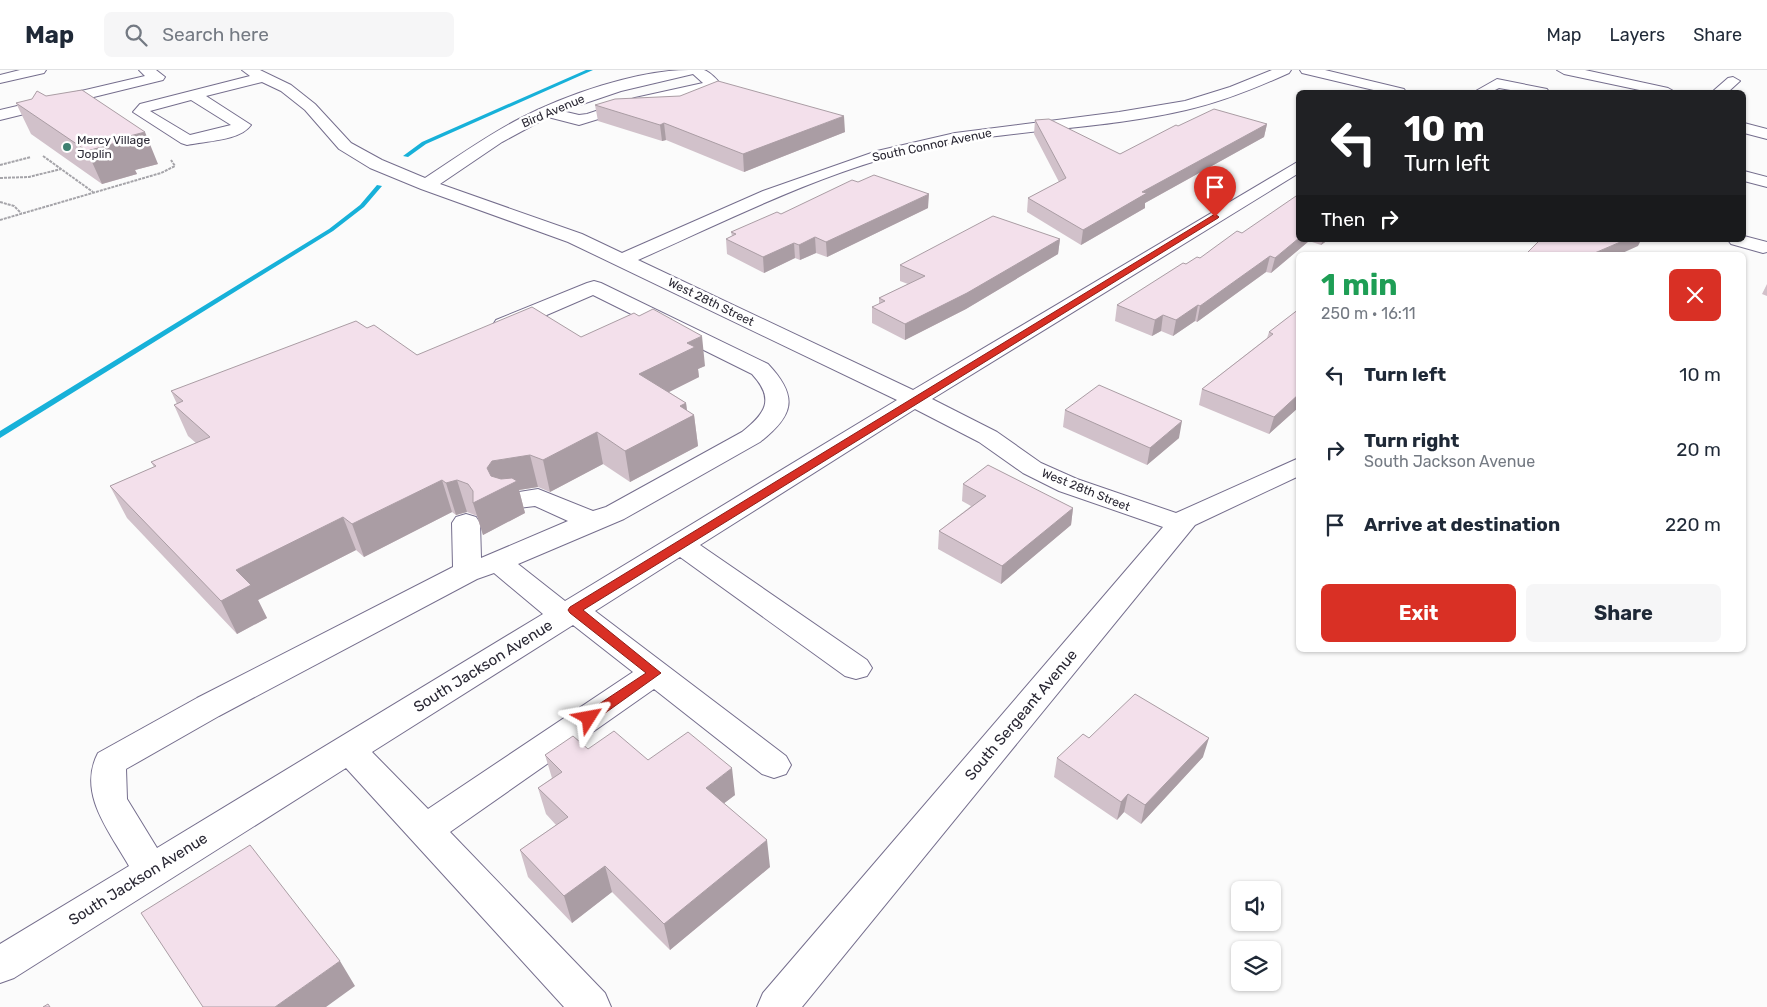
<!DOCTYPE html>
<html lang="en">
<head>
<meta charset="utf-8">
<style>
	body { margin:0; font-family:Rubik,sans-serif; background:#f6f6f7; color:#1f2937; height:100vh; display:flex; flex-direction:column; font-size:19px; white-space:nowrap }
	* { box-sizing:border-box; margin:0 }
	p { font-size:16px; color:#747a83 }
	.icon { flex:none; width:28px; height:28px; fill:none; stroke:currentColor; stroke-width:2; stroke-linecap:round; stroke-linejoin:round }
	.map { position:relative; flex:1; overflow:hidden }
	.sheet { position:absolute; left:1296px; top:182px; width:450px; height:400px; display:flex; flex-direction:column; background:#fff; border-radius:8px; box-shadow:0 1px 4px #0004 }
	.sheet>* { flex:none }
	.hud { position:absolute; left:1296px; top:20px; width:450px; height:152px; border-radius:8px; box-shadow:0 1px 4px #0004; background:#202124; color:#fff; overflow:hidden }
	.controls { position:absolute; left:1231px; top:811px; display:grid; gap:10px }
	.controls a { display:grid; place-items:center; width:50px; height:50px; border-radius:8px; background:#fff; box-shadow:0 1px 4px #0004; font-size:25px }
	.pin { position:absolute; display:grid; place-items:center; width:42px; height:42px; color:#fff; margin:-51px -21px; border-radius:50% 50% 50% 0; rotate:-45deg; box-shadow:0 0 5px #0007 }
	.pin .icon { rotate:45deg }
	.me { position:absolute; width:55px; margin:-28px; rotate:56deg; stroke-linejoin:round; filter:drop-shadow(0 0 4px #0008) }
	.turn { display:flex; align-items:center; gap:18px; height:105px; padding:0 25px; font-size:22px }
	.turn .icon { width:65px; height:65px; stroke-width:2.5 }
	.turn b { display:block; font-size:35px; line-height:42px }
	.then { display:flex; align-items:center; height:48px; padding:0 25px; background:#0003; gap:10px; font-size:19px }
	.round { display:grid; place-items:center; flex:none; width:52px; height:52px; border-radius:8px; background:#f6f6f7 }
	.headline { display:flex; align-items:center; justify-content:space-between; height:85px; padding:0 25px }
	h1 { font-size:30px; font-weight:700; line-height:38px; color:#1e9e55 }
	.action { display:flex; gap:10px; margin-top:auto; padding:10px 25px }
	.action a { flex:1; height:58px; border-radius:8px; background:#d93025; color:#fff; font-size:20px; font-weight:700; line-height:58px; text-align:center }
	.action a+a { background:#f6f6f7; color:#1f2937 }
	ul { padding:0; list-style:none }
	li { display:flex; align-items:center; gap:15px; height:75px; padding:0 25px }
	li div { flex:1 }
	li b { display:block; font-size:19px }
	li em { font-style:normal }
	header { display:flex; align-items:center; gap:30px; box-sizing:border-box; height:70px; padding:0 25px; background:#fff; border-bottom:1px solid #e0e1e3 }
	header strong { font-size:24px }
	nav { display:flex; gap:28px; margin-inline-start:auto; font-size:18px }
	.search { width:350px; height:45px; background:#f6f6f7; display:flex; align-items:center; gap:12px; box-sizing:border-box; padding:0 18px; border-radius:8px; color:#747a83; font-size:19px }
	.map>svg:first-child { display:block }
</style>
</head>
<body>
<header>
<strong>Map</strong>
<div class="search"><svg class="icon" aria-label="search" viewBox="0 0 24 24"><circle cx="10" cy="10" r="6"/><path d="M15 15l6 6"/></svg>Search here</div>
<nav><a>Map</a><a>Layers</a><a>Share</a></nav>
</header>
<div class="map">
<svg width="1767" height="937" viewBox="0 0 1767 937">
	<rect width="100%" height="100%" fill="#fbfbfb"/>
	<g fill="none" stroke-linecap="round" stroke-linejoin="round">
		<path fill="#17b1d9" fill-rule="evenodd" d="M 586,0 L 593,0 L 426,74 L 408,87 L 403,86 L 422,72 Z
			M 377,115 L 382,116 L 364,137 L 333,161 L 0,368 L 0,361 L 329,159 L 360,135 Z"/>
		<defs>
			<path id="minor" d="M 20,0 L 46,0 L 44,3 L 0,13 L 0,5 Z
				M 139,0 L 156,0 L 165,7 L 163,10 L 0,50 L 0,40 L 145,6 Z
				M 242,0 L 260,0 L 291,15 L 315,34 L 351,73 L 382,90 L 425,108 C 456,88 486,66 519,49 C 565,25 637,0 689,0 C 694,0 700,0 704,0 C 710,2 718,10 721,15 L 719,18 L 644,35 L 579,55 L 548,47 L 502,72 L 440,114 L 582,164 L 622,183 L 763,121 L 877,81 L 955,63 L 1119,42 L 1185,31 L 1230,17 L 1272,0 L 1291,0 L 1289,3 C 1256,18 1222,32 1186,40 C 1101,60 1011,59 925,78 C 825,100 731,149 638,190 L 913,320 L 1299,91 L 1299,103 L 932,329 L 997,362 L 1041,393 L 1077,409 L 1176,443 L 1299,388 L 1299,406 L 1195,455 L 802,937 L 757,937 L 763,923 L 1163,457 L 1059,421 L 1023,403 L 979,372 L 915,339 L 700,475 L 867,590 L 872,598 L 867,606 L 856,609 L 845,606 L 680,487 L 595,541 L 786,686 L 791,695 L 786,704 L 774,708 L 762,704 L 654,619 L 450,762 L 605,923 L 611,937 L 564,937 L 346,698 L 14,908 L 0,913 L 0,874 L 129,796 C 109,761 77,723 98,683 L 197,628 L 453,497 L 452,453 L 456,447 L 466,444 L 476,447 L 480,453 L 481,488 L 568,451 L 535,436 L 510,439 L 501,437 L 497,431 L 501,425 L 538,419 L 593,441 L 606,437 L 742,362 C 766,343 775,329 752,304 L 593,225 L 512,260 L 504,261 L 496,260 L 493,255 L 496,250 L 587,213 L 594,211 L 601,213 L 768,294 C 799,327 794,345 760,372 L 624,449 L 518,494 L 565,531 L 897,330 L 568,172 L 421,119 L 370,98 L 339,79 L 305,40 L 281,21 L 262,12 L 206,26 L 251,55 C 240,71 205,71 187,75 L 181,73 L 133,42 L 140,34 L 250,6 ZM 693,4 L 703,13 L 635,28 L 587,44 L 579,45 L 562,41 L 621,21 ZM 191,30 L 231,55 L 190,65 L 150,41 ZM 494,503 L 543,544 L 157,778 L 127,729 L 126,699 L 219,646 L 477,509 ZM 573,555 L 633,602 L 428,739 L 372,682 Z
				M 1557,0 L 1585,0 L 1668,18 L 1675,22 L 1649,22 L 1564,4 Z
				M 1733,7 L 1740,11 L 1728,22 L 1712,22 L 1728,8 Z
				M 1497,9 L 1547,19 L 1549,22 L 1522,22 L 1499,18 L 1491,22 L 1474,22 Z
				M 1744,53 L 1767,59 L 1767,69 L 1744,63 Z
				M 1744,166 L 1767,172 L 1767,182 L 1763,183 L 1731,174 L 1728,170 L 1744,170 Z"/>
			<path id="major" d="M 1300,0 L 1325,0 L 1404,19 L 1406,22 L 1382,22 L 1302,3 Z
				M 1744,101 L 1767,107 L 1767,117 L 1744,111 Z"/>
		</defs>
		<use href="#minor" stroke="#756e8d" stroke-width="2"/>
		<use href="#major" stroke="#756e8d" stroke-width="2"/>
		<path stroke="#a5a4a9" stroke-width="2" stroke-dasharray="3 1" stroke-linecap="butt" d="M 43,86 L 93,122
			M 0,95 L 31,87
			M 0,108 L 29,107 L 61,99
			M 0,132 L 14,136 L 21,143
			M 0,150 L 161,103 L 175,96 L 171,90"/>
		<use href="#minor" fill="#fff" fill-rule="evenodd"/>
		<use href="#major" fill="#fff" fill-rule="evenodd"/>
	</g>
	<path fill="#d1c1ca" d="M 16,33 L 158,94 L 135,100 L 137,104 L 102,114 L 31,64 Z
		M 595,35 L 845,62 L 744,102 L 666,70 L 662,71 L 598,51 Z
		M 1035,50 L 1120,84 L 1178,56 L 1267,54 L 1264,67 L 1145,133 L 1145,138 L 1081,175 L 1027,142 L 1028,128 L 1059,112 L 1034,64 Z
		M 928,138 L 827,187 L 816,183 L 800,190 L 795,188 L 764,203 L 727,184 L 726,169 L 732,166 L 731,162 L 781,144 Z
		M 1242,163 L 1299,170 L 1328,170 L 1321,175 L 1309,171 L 1271,203 L 1266,202 L 1197,252 L 1195,251 L 1173,266 L 1161,261 L 1152,266 L 1115,251 L 1117,235 L 1186,194 L 1200,188 Z
		M 1060,169 L 1058,184 L 966,239 L 905,270 L 872,253 L 872,237 L 879,234 L 879,228 L 908,214 L 900,211 L 900,195 Z
		M 1767,214 L 1767,226 L 1762,224 Z
		M 1299,239 L 1299,337 L 1269,364 L 1199,335 L 1202,319 L 1267,268 L 1269,262 Z
		M 367,258 L 417,285 L 581,267 L 705,296 L 698,299 L 699,307 L 669,322 L 686,333 L 687,341 L 694,345 L 698,376 L 630,412 L 603,394 L 550,422 L 538,417 L 519,420 L 525,443 L 483,465 L 477,446 L 467,442 L 456,445 L 452,442 L 364,487 L 356,480 L 258,530 L 267,548 L 237,564 L 127,448 L 110,416 L 154,397 L 151,392 L 196,373 L 188,366 L 174,335 L 177,334 L 171,321 Z
		M 1065,340 L 1179,368 L 1147,395 L 1063,357 Z
		M 963,414 L 1073,438 L 1071,455 L 1001,514 L 938,479 L 939,461 L 971,436 L 962,431 Z
		M 1089,668 L 1203,687 L 1141,754 L 1124,742 L 1117,750 L 1054,707 L 1057,688 Z
		M 588,679 L 648,690 L 735,725 L 724,733 L 770,797 L 670,880 L 612,822 L 572,853 L 528,807 L 520,780 L 556,755 L 546,744 L 538,718 L 552,708 L 545,685 Z"/>
	<path fill="#aa9da4" d="M 844,46 L 845,62 L 744,102 L 743,84 Z
		M 664,53 L 666,70 L 662,71 L 660,55 Z
		M 1267,54 L 1264,67 L 1145,133 L 1145,138 L 1081,175 L 1083,160 L 1142,122 Z
		M 145,62 L 158,94 L 135,100 L 137,104 L 102,114 L 87,81 L 118,69 Z
		M 929,124 L 928,138 L 827,187 L 826,172 Z
		M 815,167 L 816,183 L 800,190 L 799,175 Z
		M 1299,168 L 1299,170 L 1309,170 L 1309,171 L 1271,203 L 1275,188 Z
		M 1060,169 L 1058,184 L 966,239 L 905,270 L 905,254 Z
		M 1323,170 L 1328,170 L 1321,175 Z
		M 1625,170 L 1641,170 L 1638,176 L 1618,185 L 1590,185 Z
		M 794,173 L 795,188 L 764,203 L 763,187 Z
		M 1270,186 L 1266,202 L 1197,252 L 1200,236 Z
		M 1198,235 L 1195,251 L 1173,266 L 1176,250 Z
		M 1163,245 L 1161,261 L 1152,266 L 1155,250 Z
		M 702,266 L 705,296 L 698,299 L 699,307 L 643,335 L 639,304 L 687,273 Z
		M 1299,324 L 1299,337 L 1269,364 L 1274,347 Z
		M 686,333 L 688,348 L 694,345 L 698,376 L 630,412 L 625,381 L 680,336 Z
		M 1182,351 L 1179,368 L 1147,395 L 1150,378 Z
		M 597,362 L 603,394 L 550,422 L 543,390 Z
		M 530,385 L 538,417 L 519,420 L 525,443 L 483,465 L 473,433 L 487,398 L 492,391 Z
		M 442,410 L 452,442 L 364,487 L 352,454 Z
		M 457,410 L 467,442 L 456,445 L 446,413 Z
		M 1073,438 L 1071,455 L 1001,514 L 1002,496 Z
		M 343,447 L 356,480 L 258,530 L 267,548 L 237,564 L 221,531 L 236,500 Z
		M 1209,668 L 1203,687 L 1141,754 L 1145,735 Z
		M 732,698 L 735,725 L 710,744 L 706,718 Z
		M 1128,724 L 1124,742 L 1117,750 L 1121,732 Z
		M 767,770 L 770,797 L 670,880 L 664,854 Z
		M 605,796 L 612,822 L 572,853 L 564,826 Z
		M 340,891 L 355,916 L 326,937 L 275,937 Z"/>
	<path fill="#f3e0eb" stroke="#aa9da4" d="M 718,11 L 844,46 L 743,84 L 664,53 L 660,55 L 595,35 L 615,29 L 680,26 Z
		M 82,20 L 145,62 L 118,69 L 123,71 L 87,81 L 16,33 L 32,29 L 37,21 L 46,26 Z
		M 1214,39 L 1267,54 L 1142,122 L 1147,123 L 1083,160 L 1028,128 L 1066,108 L 1035,50 L 1049,49 L 1120,84 L 1176,55 L 1178,56 Z
		M 874,105 L 929,124 L 826,172 L 815,167 L 799,175 L 794,173 L 763,187 L 726,169 L 736,164 L 731,162 L 777,142 L 781,144 L 852,110 L 858,112 Z
		M 1299,124 L 1299,168 L 1275,188 L 1270,186 L 1200,236 L 1198,235 L 1176,250 L 1163,245 L 1155,250 L 1117,235 L 1183,193 L 1186,194 L 1197,187 L 1200,188 L 1237,161 L 1242,163 Z
		M 993,146 L 1060,169 L 967,223 L 905,254 L 872,237 L 885,231 L 879,228 L 925,206 L 900,195 Z
		M 1540,170 L 1625,170 L 1590,185 L 1524,185 L 1526,184 Z
		M 532,237 L 581,267 L 634,243 L 639,246 L 653,239 L 702,266 L 687,273 L 695,277 L 639,304 L 686,333 L 680,336 L 694,345 L 625,381 L 597,362 L 543,390 L 530,385 L 492,391 L 487,398 L 491,406 L 501,409 L 512,408 L 517,411 L 473,433 L 473,421 L 468,414 L 457,410 L 446,413 L 442,410 L 352,454 L 343,447 L 236,500 L 251,515 L 221,531 L 110,416 L 156,396 L 151,392 L 210,367 L 174,335 L 183,331 L 171,321 L 356,251 L 367,258 L 374,255 L 417,285 Z
		M 1299,239 L 1299,324 L 1274,347 L 1202,319 L 1273,264 L 1269,262 Z
		M 1099,315 L 1182,351 L 1150,378 L 1065,340 Z
		M 988,395 L 1073,438 L 1002,496 L 939,461 L 986,426 L 963,414 Z
		M 1135,624 L 1209,668 L 1145,735 L 1128,724 L 1121,732 L 1057,688 L 1083,664 L 1089,668 Z
		M 614,661 L 648,690 L 688,662 L 732,698 L 706,718 L 767,770 L 664,854 L 605,796 L 564,826 L 520,780 L 568,747 L 538,718 L 562,702 L 545,685 L 573,666 L 588,679 Z
		M 250,775 L 340,891 L 275,937 L 203,937 L 141,843 Z
		M 48,934 L 50,937 L 43,937 Z"/>
	<path fill="#d93025" stroke="#8d1f18" d="M 1215,144 L 1219,147 L 1218,148 L 583,540 L 661,603 L 594,651 L 584,651 L 583,648 L 584,644 L 646,603 L 570,543 L 568,540 L 570,537 Z"/>
	<circle fill="#3e8071" stroke="#fff" stroke-width="2" cx="67" cy="77" r="5"/>
	<g text-anchor="middle" stroke-width="5" stroke-linejoin="round" paint-order="stroke">
		<g font-size="12" fill="#2a2834" stroke="#fff">
			<text transform="translate(553 41) rotate(-23)" y="4">Bird Avenue</text>
			<text transform="translate(932 75) rotate(-12)" y="4">South Connor Avenue</text>
			<text transform="translate(711 232) rotate(26)" y="4">West 28th Street</text>
			<text transform="translate(1086 420) rotate(22)" y="4">West 28th Street</text>
		</g>
		<g font-size="12" fill="#2a2834" stroke="#fff" text-anchor="start">
			<text x="77" y="74">Mercy Village<tspan x="77" dy="14">Joplin</tspan></text>
		</g>
		<g font-size="15" fill="#2a2834" stroke="#fff">
			<text transform="translate(483 596) rotate(-32)" y="5">South Jackson Avenue</text>
			<text transform="translate(1021 645) rotate(-50)" y="5">South Sergeant Avenue</text>
			<text transform="translate(138 809) rotate(-32)" y="5">South Jackson Avenue</text>
		</g>
	</g>
</svg>
<div class="controls">
<a><svg class="icon" aria-label="sound" viewBox="0 0 24 24"><path d="M4 9h4l5-4v14l-5-4H4zM17 9q2 3 0 6"/></svg></a>
<a><svg class="icon" aria-label="layers" viewBox="0 0 24 24"><path d="M12 4l9 5-9 5-9-5zM3 14l9 5 9-5"/></svg></a>
</div>
<div class="pin" style="left:1215px;top:147px;background:#d93025"><svg class="icon" aria-label="arrive" viewBox="0 0 24 24"><path d="M6 21V4h12l-3 4 3 4H6"/></svg></div>
<svg class="me" style="left:589px;top:648px" viewBox="-20 -20 40 40"><path d="M0-17L14 15 0 8-14 15z" fill="#d93025" stroke="#fff" stroke-width="4"/></svg>
<div class="hud">
<div class="turn"><svg class="icon" aria-label="left" viewBox="0 0 24 24"><path d="M17 20v-9H6M10 6l-5 5 5 5"/></svg><div><b>10 m</b>Turn left</div></div>
<div class="then">Then<svg class="icon" aria-label="right" viewBox="0 0 24 24"><path d="M7 20v-9h11M14 6l5 5-5 5"/></svg></div>
</div>
<section class="sheet">
<div class="headline"><div><h1>1 min</h1><p>250 m · 16:11</p></div><a class="round" style="background:#d93025;color:#fff"><svg class="icon" aria-label="close" viewBox="0 0 24 24"><path d="M6 6l12 12M18 6L6 18"/></svg></a></div>
<ul>
<li><svg class="icon" aria-label="left" viewBox="0 0 24 24"><path d="M17 20v-9H6M10 6l-5 5 5 5"/></svg><div><b>Turn left</b></div><em>10 m</em></li>
<li><svg class="icon" aria-label="right" viewBox="0 0 24 24"><path d="M7 20v-9h11M14 6l5 5-5 5"/></svg><div><b>Turn right</b><p>South Jackson Avenue</p></div><em>20 m</em></li>
<li><svg class="icon" aria-label="arrive" viewBox="0 0 24 24"><path d="M6 21V4h12l-3 4 3 4H6"/></svg><div><b>Arrive at destination</b></div><em>220 m</em></li>
</ul>
<div class="action"><a>Exit</a><a>Share</a></div>
</section>
</div>
</body>
</html>
